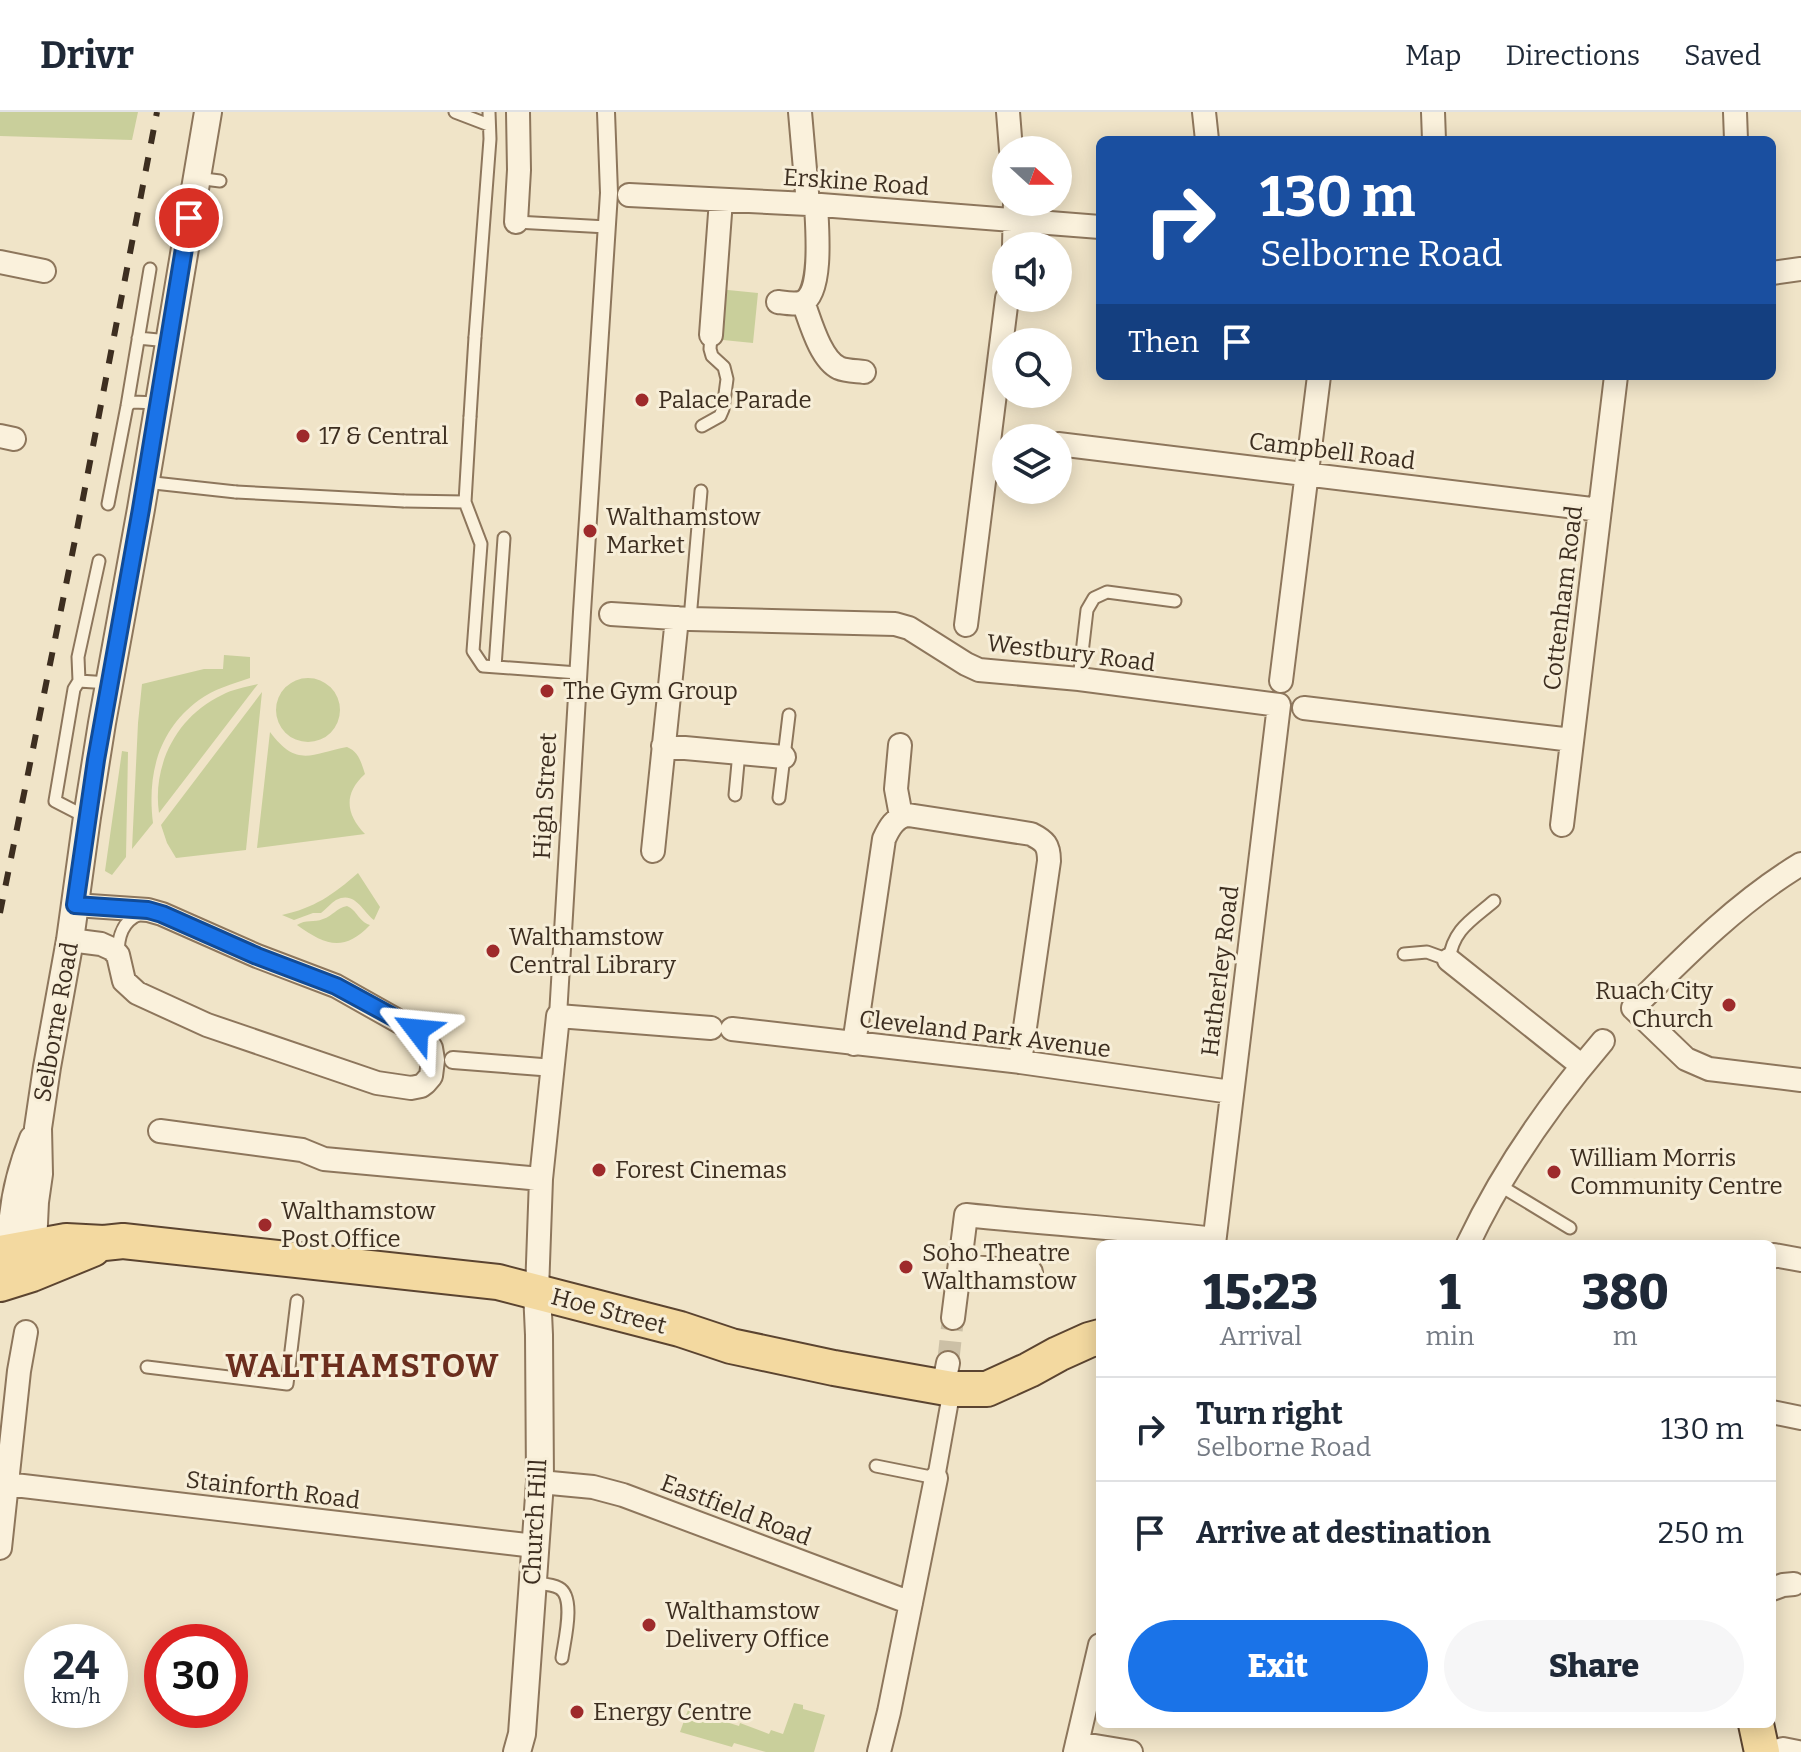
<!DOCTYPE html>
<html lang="en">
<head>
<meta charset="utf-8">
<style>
	body { margin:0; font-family:Bitter,serif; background:#f6f6f7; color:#1f2937; height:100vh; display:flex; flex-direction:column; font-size:30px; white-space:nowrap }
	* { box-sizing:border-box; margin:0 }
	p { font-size:26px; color:#747a83 }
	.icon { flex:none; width:44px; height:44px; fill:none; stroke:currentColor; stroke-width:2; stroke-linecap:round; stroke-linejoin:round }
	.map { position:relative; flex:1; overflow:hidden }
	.side { position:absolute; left:1096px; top:1128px; width:680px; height:488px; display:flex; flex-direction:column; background:#fff; border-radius:12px; box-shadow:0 4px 20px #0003 }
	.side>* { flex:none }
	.guide { position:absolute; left:1096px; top:24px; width:680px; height:244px; border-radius:12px; box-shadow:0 4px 20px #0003; background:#1a4fa0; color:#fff; overflow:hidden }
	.needle { width:52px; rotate:111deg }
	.controls { position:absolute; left:992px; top:24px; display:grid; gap:16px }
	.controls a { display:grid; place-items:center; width:80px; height:80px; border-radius:50%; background:#fff; box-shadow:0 4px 20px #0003; font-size:40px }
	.speed { position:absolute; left:24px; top:1512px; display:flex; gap:16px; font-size:40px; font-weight:700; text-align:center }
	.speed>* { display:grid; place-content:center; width:104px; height:104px; border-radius:50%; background:#fff; box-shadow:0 4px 20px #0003; line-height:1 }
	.speed small { font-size:20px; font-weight:400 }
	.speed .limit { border:12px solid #d22; background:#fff; color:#111 }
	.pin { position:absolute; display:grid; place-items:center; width:68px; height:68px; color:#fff; margin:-34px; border:4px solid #fff; border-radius:50%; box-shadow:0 2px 8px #0007 }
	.me { position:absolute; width:88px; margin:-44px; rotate:299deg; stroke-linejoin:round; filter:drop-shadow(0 0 6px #0008) }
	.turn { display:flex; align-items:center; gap:28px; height:168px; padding:0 32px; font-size:36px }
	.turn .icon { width:104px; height:104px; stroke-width:2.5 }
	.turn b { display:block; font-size:56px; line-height:68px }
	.then { display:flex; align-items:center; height:76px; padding:0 32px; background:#0003; gap:16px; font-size:30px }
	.eta { display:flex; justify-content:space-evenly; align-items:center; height:136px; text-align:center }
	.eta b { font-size:48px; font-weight:800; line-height:56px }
	.primary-button { display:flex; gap:16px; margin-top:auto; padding:16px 32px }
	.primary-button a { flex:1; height:92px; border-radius:48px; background:#1a73e8; color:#fff; font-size:32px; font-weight:800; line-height:92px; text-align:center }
	.primary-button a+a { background:#f6f6f7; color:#1f2937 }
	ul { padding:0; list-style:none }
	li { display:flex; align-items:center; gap:24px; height:104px; padding:0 32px; border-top:2px solid #e0e1e3 }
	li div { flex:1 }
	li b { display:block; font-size:30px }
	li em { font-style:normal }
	header { display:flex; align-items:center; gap:48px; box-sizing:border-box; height:112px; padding:0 40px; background:#fff; border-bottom:2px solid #e0e1e3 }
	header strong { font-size:38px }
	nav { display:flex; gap:44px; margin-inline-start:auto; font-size:28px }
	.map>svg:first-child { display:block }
</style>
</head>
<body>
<header>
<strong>Drivr</strong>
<nav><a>Map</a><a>Directions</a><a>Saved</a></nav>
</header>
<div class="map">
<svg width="1801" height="1640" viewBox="0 0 1801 1640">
	<rect width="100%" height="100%" fill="#f0e4c8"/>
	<path fill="#c9cf9b" d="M 0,0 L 138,0 L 132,28 L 0,24 Z
		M 718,177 L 758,181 L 753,231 L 713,227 Z
		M 224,543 L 250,545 L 250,566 C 232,572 214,577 199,588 C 158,618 147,663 153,711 L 132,737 L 138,611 L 142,572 L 204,557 L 223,557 Z
		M276 598a32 32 0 1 1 64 0a32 32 0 1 1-64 0Z
		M 258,572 L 159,701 C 152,653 177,604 222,583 C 233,577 246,575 258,572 Z
		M 262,580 L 246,738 L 176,746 L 167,731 L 161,713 Z
		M 270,620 C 297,656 311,642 347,635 C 359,640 361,650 365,662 C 343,682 346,702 365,722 L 257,736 Z
		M 122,639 L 128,640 L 126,745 L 112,763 L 105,759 Z
		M 358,761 L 380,795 L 374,808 C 363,800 355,778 336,788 C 331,791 326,797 321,801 L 313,801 L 294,808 L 282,803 C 314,796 333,783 358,761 Z
		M 347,794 C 358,799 358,809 370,813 C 344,840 326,834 297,813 C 306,807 314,811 323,807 C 333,804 336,796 347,794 Z
		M 794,1591 L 803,1593 L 803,1597 L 825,1603 L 814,1640 L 766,1640 L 734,1631 L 732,1635 L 680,1620 L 688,1598 L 739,1614 L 740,1611 L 769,1622 L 771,1618 L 783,1622 Z"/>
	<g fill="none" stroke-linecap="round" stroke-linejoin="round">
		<path stroke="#ccc0a6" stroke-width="22" stroke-dasharray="22 11" stroke-linecap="butt" d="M 948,1251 L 953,1206"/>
		<defs>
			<path id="service" d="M 455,0 L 489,13
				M 196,66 L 220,69
				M 516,110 L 607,115
				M 475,225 L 490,27 L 489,0
				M 138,226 L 168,229
				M 127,294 L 132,290 L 158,291
				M 702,314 L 720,304 L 723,297 L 727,267 L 724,255 L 712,244 L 710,237 L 711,223
				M 145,370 L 236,380
				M 404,389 L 465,390 L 470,305
				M 465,390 L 481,432 L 473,539 L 483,554 L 578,561
				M 108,392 L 127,294 L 150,157
				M 690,507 L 701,379
				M 495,555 L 504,426
				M 1079,567 L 1087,498 L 1094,486 L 1107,480 L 1175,489
				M 79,569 L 78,545 L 99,449
				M 735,683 L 739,640
				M 779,686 L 789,603
				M 86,705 L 55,689 L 74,577 L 79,569 L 109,571
				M 1404,842 L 1427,840 L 1449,848 C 1453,817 1472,808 1494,789
				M 118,843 C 118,825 122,809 140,802
				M 1499,1073 L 1570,1116
				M 147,1255 L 287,1272 L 297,1189
				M 876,1354 L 936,1366
				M 533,1471 C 541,1472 552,1472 559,1476 C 576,1485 564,1530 562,1546"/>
			<path id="pedestrian" d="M 558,904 L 582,500 L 609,81 L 606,0
				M 453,948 L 554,956
				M 936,1366 L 952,1277"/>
			<path id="minor" d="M 800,0 L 808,92
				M 1008,0 L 1011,38
				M 1204,0 L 1207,28
				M 1433,0 L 1434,28
				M 1735,0 L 1736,28
				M 629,83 L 808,92 L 1100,115
				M 516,110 L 519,58 L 518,0
				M 1014,134 L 1015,90
				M 0,150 L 44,159
				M 1772,161 L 1801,157
				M 778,190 C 786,191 796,193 803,190 C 823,180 817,113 816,93
				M 803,190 C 810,208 820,247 839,256 C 846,259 857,259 864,260
				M 711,223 L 721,88
				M 0,324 L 14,327
				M 1058,332 L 1600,398
				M 611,502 L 690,507 L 895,512 L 909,516 L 966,552 L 979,558 L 1079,567 L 1279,593 L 1214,1132
				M 966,513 L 1007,186
				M 1281,569 L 1319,264
				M 1304,596 L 1572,628
				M 900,633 L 896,677 L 901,704
				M 663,634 L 784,645
				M 1562,713 L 1616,264
				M 653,739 L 677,506
				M 1801,752 C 1738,790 1685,844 1633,896 L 1686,947 L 1709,957 L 1801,968
				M 70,828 L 101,832 L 112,837 L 118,843 L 124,869 L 137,881 L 207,913 L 377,971 L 411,976 L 421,974 L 425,971 L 431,964 L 433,948 L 431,936 L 423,923 L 336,874 L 257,844 L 162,802 L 148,798 L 75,793
				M 1449,848 L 1582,954
				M 732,917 L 1020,950 L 1231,980
				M 854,932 L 884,727 C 889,716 895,705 908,703 L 1031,722 C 1045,729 1049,733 1049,749 L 1020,950
				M 160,1019 L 302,1038 L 324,1047 L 541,1067
				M 1468,1132 C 1503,1058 1550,991 1603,929
				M 1772,1145 L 1774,1143 L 1801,1148
				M 960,1154 L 1031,1160
				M 537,1179 L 541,1067 L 558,904 L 711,916
				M 953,1206 L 966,1103 C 1049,1112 1132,1117 1214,1127
				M 943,1276 L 948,1251
				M 1772,1300 L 1801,1306
				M 540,1370 L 593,1375 L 623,1383 L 911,1491
				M 6,1372 L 535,1434
				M 0,1436 L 19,1259 L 26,1220
				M 1772,1477 L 1783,1473 L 1794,1472
				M 1077,1631 L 1131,1640
				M 879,1640 L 889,1600 L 936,1366
				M 1075,1640 L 1100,1533
				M 1772,1640 L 1783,1637 L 1798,1640"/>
			<path id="tertiary" d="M 32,1154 L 35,1090 L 39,1062 L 38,1016 L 47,955 L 70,828 L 87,705 L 102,611 L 141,397 L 208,0
				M 13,1156 C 8,1111 16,1069 33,1027
				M 517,1640 L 522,1622 L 540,1370 L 539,1223 L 537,1179"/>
			<path id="primary" d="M 0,1141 L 66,1129 L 104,1131 L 123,1129 L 498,1170 L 680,1217 L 731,1234 L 834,1256 L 952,1277 L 987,1277 L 1029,1258 L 1058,1242 L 1089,1228 L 1100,1225
				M 0,1172 L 32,1162 L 93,1137
				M 1756,1612 L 1762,1640"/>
		</defs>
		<use href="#service" stroke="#8d765c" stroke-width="15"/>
		<use href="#pedestrian" stroke="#8d765c" stroke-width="20"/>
		<use href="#minor" stroke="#8d765c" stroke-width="26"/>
		<use href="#tertiary" stroke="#8d765c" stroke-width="30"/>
		<use href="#primary" stroke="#5b4430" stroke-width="38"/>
		<use href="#service" stroke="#faf1dc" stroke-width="11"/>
		<use href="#pedestrian" stroke="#faf1dc" stroke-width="16"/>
		<use href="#minor" stroke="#faf1dc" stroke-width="22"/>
		<use href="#tertiary" stroke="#faf1dc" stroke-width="26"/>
		<use href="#primary" stroke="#f3d9a0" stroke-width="34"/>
		<path stroke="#3d2e20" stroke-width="6" stroke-dasharray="14 14" stroke-linecap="butt" d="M 0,801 L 76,423 L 157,0"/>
		<defs>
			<path id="service-bridge" d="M 470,305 L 475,225
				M 236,380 L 404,389"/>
		</defs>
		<use href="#service-bridge" stroke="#8d765c" stroke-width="15" stroke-linecap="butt"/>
		<use href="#service-bridge" stroke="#faf1dc" stroke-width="11"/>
	</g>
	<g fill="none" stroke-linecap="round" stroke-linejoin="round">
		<defs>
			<path id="route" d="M 189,106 L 141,397 L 96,648 L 75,793 L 148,798 L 162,802 L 257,844 L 336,874 L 417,918"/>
		</defs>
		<use href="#route" stroke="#114b97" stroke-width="20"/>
		<use href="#route" stroke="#1a73e8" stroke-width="14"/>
	</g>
	<g fill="#9e2a2b" stroke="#f7eed8" stroke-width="3">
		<circle cx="642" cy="288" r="8"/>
		<circle cx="303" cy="324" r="8"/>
		<circle cx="590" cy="419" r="8"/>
		<circle cx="547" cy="579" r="8"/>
		<circle cx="493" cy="839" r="8"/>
		<circle cx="1729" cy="893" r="8"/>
		<circle cx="599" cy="1058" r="8"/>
		<circle cx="1554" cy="1060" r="8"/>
		<circle cx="265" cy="1113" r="8"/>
		<circle cx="906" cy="1155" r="8"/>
		<circle cx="649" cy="1513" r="8"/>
		<circle cx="577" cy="1600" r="8"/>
	</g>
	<g text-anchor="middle" stroke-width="6" stroke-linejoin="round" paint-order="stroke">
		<g font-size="24" fill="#3d2e20" stroke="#f7eed8">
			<text transform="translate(856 70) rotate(4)" y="8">Erskine Road</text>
			<text transform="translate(1332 339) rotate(7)" y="8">Campbell Road</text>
			<text transform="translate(1563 486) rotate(-83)" y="8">Cottenham Road</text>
			<text transform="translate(1071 541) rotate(7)" y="8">Westbury Road</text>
			<text transform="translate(545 684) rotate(-87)" y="8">High Street</text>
			<text transform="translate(1220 859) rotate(-83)" y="8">Hatherley Road</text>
			<text transform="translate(56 910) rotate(-80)" y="8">Selborne Road</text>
			<text transform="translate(985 922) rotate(7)" y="8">Cleveland Park Avenue</text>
			<text transform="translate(609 1199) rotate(15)" y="8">Hoe Street</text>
			<text transform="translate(273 1378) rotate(7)" y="8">Stainforth Road</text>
			<text transform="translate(736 1398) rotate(21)" y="8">Eastfield Road</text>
			<text transform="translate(535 1410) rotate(-87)" y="8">Church Hill</text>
		</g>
		<g font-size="24" fill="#3d2e20" stroke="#f7eed8" text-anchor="start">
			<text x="658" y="296">Palace Parade</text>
			<text x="319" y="332">17 &amp; Central</text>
			<text x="606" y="413">Walthamstow<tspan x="606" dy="28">Market</tspan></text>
			<text x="563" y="587">The Gym Group</text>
			<text x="509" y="833">Walthamstow<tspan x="509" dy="28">Central Library</tspan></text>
			<text x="1713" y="887" text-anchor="end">Ruach City<tspan x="1713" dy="28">Church</tspan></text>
			<text x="1570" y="1054">William Morris<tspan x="1570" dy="28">Community Centre</tspan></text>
			<text x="615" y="1066">Forest Cinemas</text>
			<text x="281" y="1107">Walthamstow<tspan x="281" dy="28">Post Office</tspan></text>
			<text x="922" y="1149">Soho Theatre<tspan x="922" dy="28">Walthamstow</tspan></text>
			<text x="665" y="1507">Walthamstow<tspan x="665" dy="28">Delivery Office</tspan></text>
			<text x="593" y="1608">Energy Centre</text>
		</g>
		<g font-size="32" font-weight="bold" letter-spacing="2" fill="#6b2e1e" stroke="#f7eed8">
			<text x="363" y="1265">WALTHAMSTOW</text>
		</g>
	</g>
</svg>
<div class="controls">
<a><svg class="needle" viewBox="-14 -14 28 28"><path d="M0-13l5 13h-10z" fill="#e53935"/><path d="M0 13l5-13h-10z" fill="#747a83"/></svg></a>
<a><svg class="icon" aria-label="sound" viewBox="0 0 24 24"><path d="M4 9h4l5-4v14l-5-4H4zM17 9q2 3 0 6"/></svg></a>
<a><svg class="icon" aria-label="search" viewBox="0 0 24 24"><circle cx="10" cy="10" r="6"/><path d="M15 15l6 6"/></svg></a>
<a><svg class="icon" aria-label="layers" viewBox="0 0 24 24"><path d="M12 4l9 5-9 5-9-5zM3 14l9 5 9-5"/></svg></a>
</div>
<div class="speed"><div>24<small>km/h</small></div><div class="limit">30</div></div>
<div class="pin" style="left:189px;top:106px;background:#d93025"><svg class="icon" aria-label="arrive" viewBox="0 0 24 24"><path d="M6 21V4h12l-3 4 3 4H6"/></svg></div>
<svg class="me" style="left:417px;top:918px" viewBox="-20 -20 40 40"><path d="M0-17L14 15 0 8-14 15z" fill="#1a73e8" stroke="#fff" stroke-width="4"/></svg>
<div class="guide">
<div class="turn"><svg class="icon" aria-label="right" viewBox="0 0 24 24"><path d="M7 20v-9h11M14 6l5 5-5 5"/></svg><div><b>130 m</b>Selborne Road</div></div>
<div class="then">Then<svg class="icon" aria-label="arrive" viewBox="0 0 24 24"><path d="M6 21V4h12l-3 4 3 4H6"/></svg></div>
</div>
<section class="side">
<div class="eta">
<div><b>15:23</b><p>Arrival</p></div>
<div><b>1</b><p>min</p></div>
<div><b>380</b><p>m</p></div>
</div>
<ul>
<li><svg class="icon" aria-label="right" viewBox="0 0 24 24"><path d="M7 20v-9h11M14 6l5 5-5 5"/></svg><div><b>Turn right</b><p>Selborne Road</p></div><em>130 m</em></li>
<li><svg class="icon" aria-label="arrive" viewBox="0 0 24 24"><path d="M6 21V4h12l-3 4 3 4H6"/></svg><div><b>Arrive at destination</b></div><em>250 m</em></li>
</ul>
<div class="primary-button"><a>Exit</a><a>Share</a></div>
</section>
</div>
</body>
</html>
